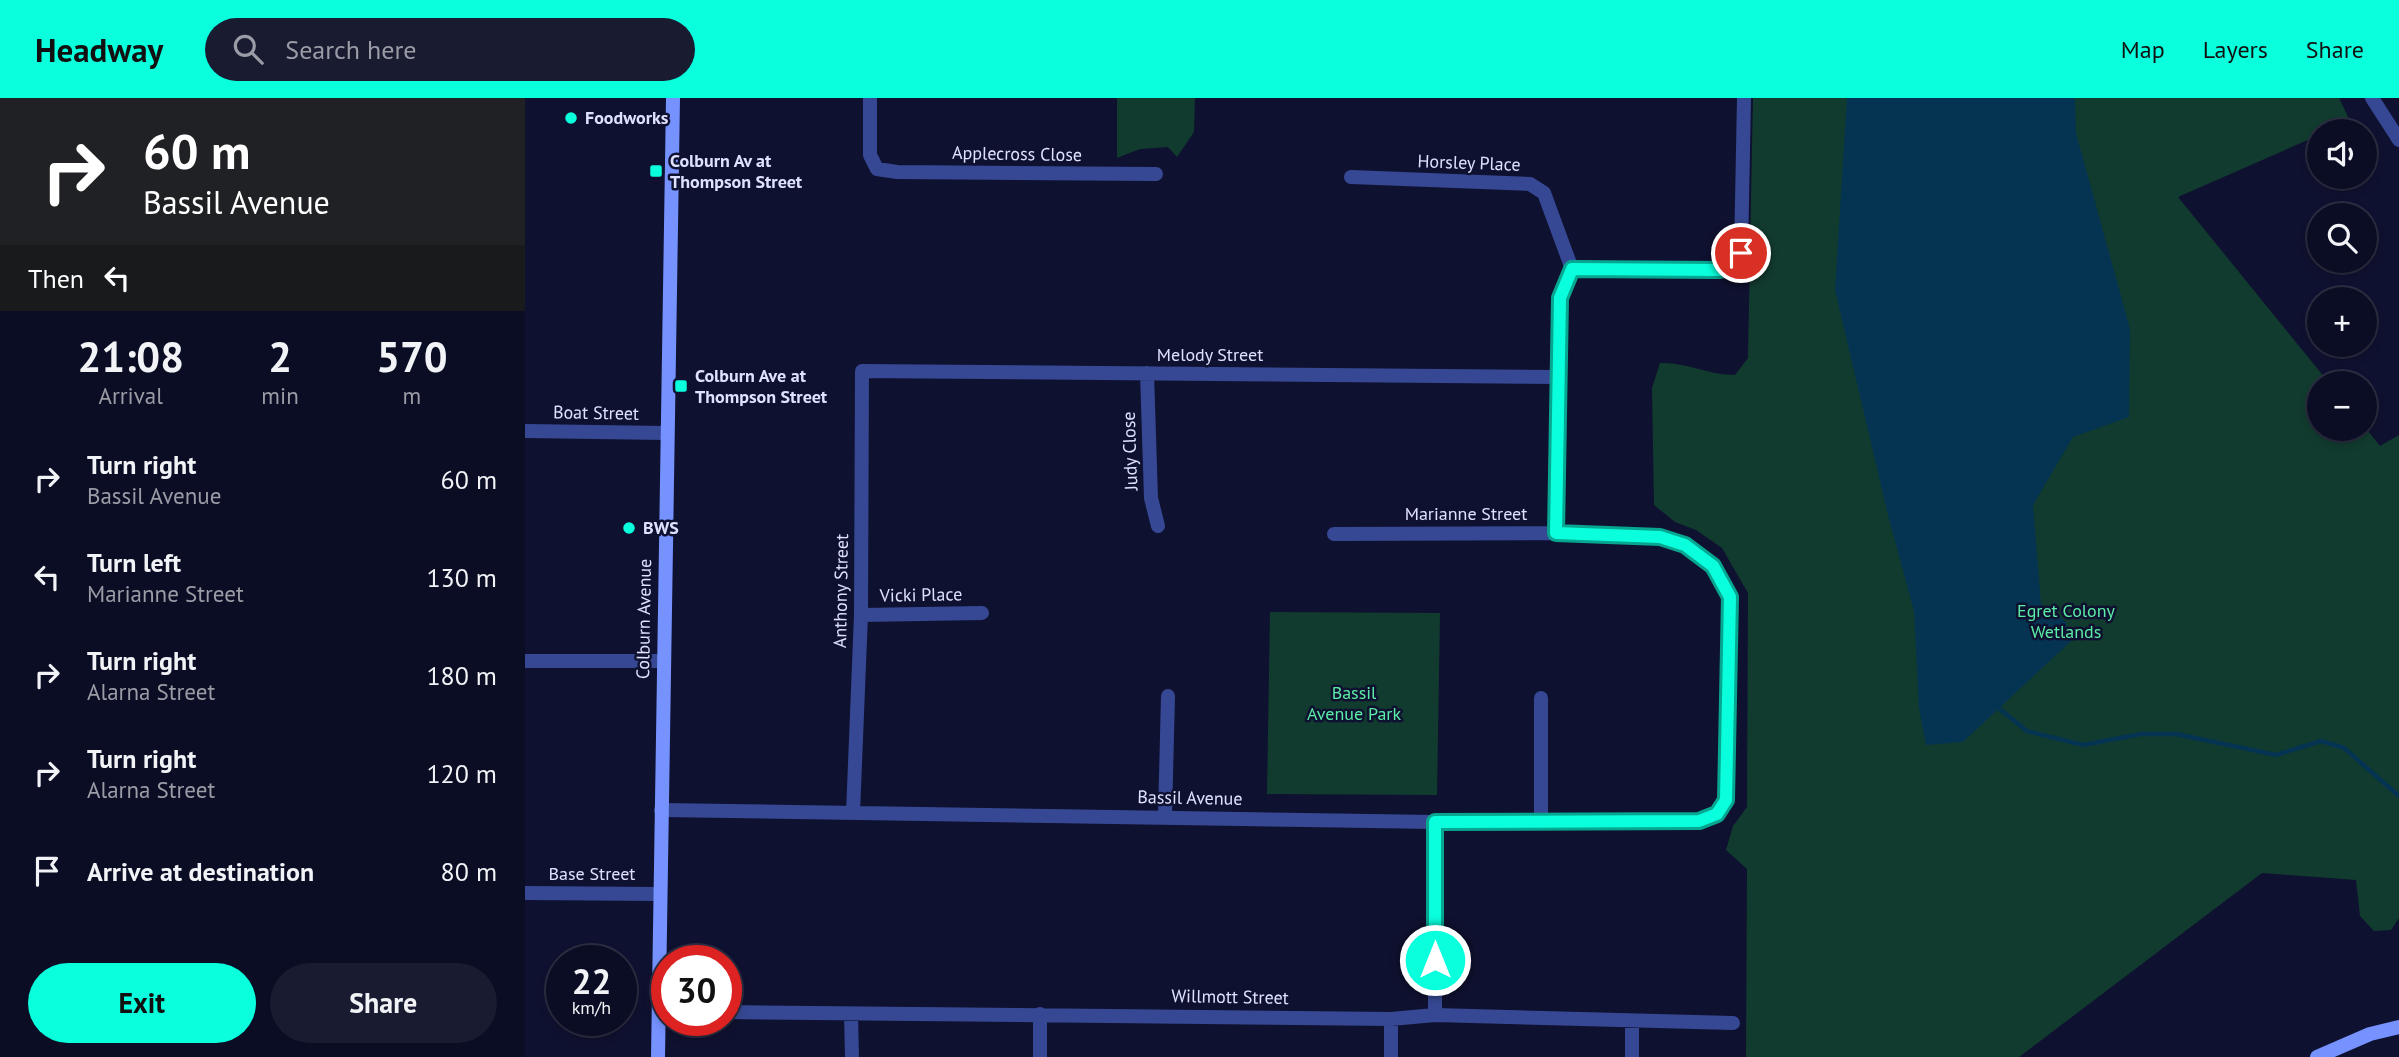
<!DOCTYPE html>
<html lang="en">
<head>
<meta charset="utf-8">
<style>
	body { margin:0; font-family:"PT Sans",sans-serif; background:#191b31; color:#f1f3f6; height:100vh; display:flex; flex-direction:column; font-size:26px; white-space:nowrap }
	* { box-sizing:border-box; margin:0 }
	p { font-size:23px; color:#9a9ca6 }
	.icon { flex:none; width:38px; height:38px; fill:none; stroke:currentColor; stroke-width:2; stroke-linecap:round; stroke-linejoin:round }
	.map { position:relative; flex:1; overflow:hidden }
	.sheet { display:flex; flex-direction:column; background:#0b0d24; width:525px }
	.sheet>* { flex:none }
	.top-card { background:#202124; color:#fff; overflow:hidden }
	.tools { position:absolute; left:1782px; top:21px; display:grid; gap:14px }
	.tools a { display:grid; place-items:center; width:70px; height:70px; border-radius:50%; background:#0b0d24; box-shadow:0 4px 10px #0003,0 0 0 2px #2b2d41; font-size:35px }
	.speed { position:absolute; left:21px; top:847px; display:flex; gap:14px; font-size:35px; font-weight:700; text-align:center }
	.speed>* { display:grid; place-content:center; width:91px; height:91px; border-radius:50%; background:#0b0d24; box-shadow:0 4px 10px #0003,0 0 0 2px #2b2d41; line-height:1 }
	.speed small { font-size:18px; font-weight:400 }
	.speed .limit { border:10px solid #d22; background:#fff; color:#111 }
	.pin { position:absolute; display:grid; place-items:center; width:60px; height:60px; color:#fff; margin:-30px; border:4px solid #fff; border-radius:50%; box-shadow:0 2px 7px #0007 }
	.me { position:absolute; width:77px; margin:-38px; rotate:0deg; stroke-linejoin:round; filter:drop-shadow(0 0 5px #0008) }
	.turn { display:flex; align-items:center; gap:24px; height:147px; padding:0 28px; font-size:32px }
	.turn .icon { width:91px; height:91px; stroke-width:2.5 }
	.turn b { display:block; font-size:49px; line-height:60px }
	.then { display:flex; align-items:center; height:66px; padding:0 28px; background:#0003; gap:14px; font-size:26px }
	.eta { display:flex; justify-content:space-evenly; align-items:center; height:119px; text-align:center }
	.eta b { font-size:42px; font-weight:600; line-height:49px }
	.button { display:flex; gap:14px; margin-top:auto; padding:14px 28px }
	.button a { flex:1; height:80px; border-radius:42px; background:#0affdd; color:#111; font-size:28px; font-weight:600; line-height:80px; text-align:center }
	.button a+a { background:#191b31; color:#f1f3f6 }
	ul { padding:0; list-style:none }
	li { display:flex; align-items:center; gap:21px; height:98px; padding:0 28px }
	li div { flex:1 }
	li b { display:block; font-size:26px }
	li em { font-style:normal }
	header { display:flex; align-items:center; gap:42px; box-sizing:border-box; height:98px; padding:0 35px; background:#0affdd; color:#111 }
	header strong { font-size:33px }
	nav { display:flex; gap:38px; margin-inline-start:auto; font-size:24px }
	.search { width:490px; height:63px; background:#191b31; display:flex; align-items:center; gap:18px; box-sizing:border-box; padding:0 24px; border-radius:38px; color:#9a9ca6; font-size:26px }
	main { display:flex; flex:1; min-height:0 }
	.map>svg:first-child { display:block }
</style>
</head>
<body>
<header>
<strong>Headway</strong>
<div class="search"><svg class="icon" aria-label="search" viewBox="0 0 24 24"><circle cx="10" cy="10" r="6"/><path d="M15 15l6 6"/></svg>Search here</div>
<nav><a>Map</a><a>Layers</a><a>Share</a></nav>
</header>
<main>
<section class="sheet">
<div class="top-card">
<div class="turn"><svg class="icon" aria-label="right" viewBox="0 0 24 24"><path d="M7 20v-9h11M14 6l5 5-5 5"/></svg><div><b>60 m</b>Bassil Avenue</div></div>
<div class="then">Then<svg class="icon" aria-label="left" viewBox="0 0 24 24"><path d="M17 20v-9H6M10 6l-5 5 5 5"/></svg></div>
</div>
<div class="eta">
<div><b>21:08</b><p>Arrival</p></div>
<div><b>2</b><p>min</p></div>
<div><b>570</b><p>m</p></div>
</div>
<ul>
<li><svg class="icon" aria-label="right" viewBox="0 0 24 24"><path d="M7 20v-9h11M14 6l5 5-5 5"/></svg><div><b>Turn right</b><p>Bassil Avenue</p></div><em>60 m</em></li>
<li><svg class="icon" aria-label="left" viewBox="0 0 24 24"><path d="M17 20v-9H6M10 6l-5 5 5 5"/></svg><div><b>Turn left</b><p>Marianne Street</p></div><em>130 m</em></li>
<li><svg class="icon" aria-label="right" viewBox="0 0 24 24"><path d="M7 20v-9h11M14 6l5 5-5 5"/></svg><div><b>Turn right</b><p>Alarna Street</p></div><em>180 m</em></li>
<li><svg class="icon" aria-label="right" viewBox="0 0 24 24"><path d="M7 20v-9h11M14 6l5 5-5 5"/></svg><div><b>Turn right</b><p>Alarna Street</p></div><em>120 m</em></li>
<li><svg class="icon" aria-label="arrive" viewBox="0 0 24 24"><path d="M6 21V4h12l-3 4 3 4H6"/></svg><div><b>Arrive at destination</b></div><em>80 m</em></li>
</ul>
<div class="button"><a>Exit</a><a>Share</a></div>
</section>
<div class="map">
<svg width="1874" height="959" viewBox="0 0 1874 959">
	<rect width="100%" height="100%" fill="#0f1130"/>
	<path fill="#123b2f" d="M 592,0 L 670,0 L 669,34 L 652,59 L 643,49 L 615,51 L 592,60 Z
		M 1228,0 L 1814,0 L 1825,23 L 1794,33 L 1794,37 L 1653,99 L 1804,285 L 1794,285 L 1794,331 L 1839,328 L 1855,348 L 1874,337 L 1874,820 L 1866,832 L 1849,833 L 1835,818 L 1831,782 L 1737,775 L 1494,959 L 1221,959 L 1222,771 L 1201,752 L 1208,728 L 1222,709 L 1223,495 L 1197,450 L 1171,432 L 1150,424 L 1129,407 L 1127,290 L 1135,265 C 1162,264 1183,277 1210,277 L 1223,260 Z
		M 745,514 L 915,515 L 912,697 L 742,696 Z"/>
	<path fill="#053453" d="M 1322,0 L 1550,0 L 1551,35 L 1605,231 L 1604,319 L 1548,339 L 1508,407 L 1516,506 L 1540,523 L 1547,542 L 1438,644 L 1401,647 L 1394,610 L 1389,513 L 1363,417 L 1310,192 Z"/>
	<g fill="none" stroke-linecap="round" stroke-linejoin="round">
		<path stroke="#053453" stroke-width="4.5" d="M 1471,608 L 1502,633 L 1558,647 L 1616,636 L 1651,636 L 1751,657 L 1796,643 L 1819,650 L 1874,698"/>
		<path stroke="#364893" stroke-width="14" d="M 345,0 L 345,57 L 352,71 L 372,74 L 631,76
			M 1847,0 L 1874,42
			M 826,79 L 1005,86 L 1019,95 L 1047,171
			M 622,275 L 626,400 L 633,428
			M 0,333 L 141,335
			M 1031,435 L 1035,200 L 1047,171 L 1195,172 L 1207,167 L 1216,155 L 1219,0
			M 336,517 L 457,515
			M 0,563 L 138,563
			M 136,712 L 910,724 L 1174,723 L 1192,716 L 1201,702 L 1205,499 L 1188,468 L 1159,447 L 1135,439 L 1031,435 L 809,436
			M 328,715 L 336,517 L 337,273 L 1032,279
			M 640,718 L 643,598
			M 910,724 L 910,917
			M 1016,724 L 1016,600
			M 0,795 L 134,796
			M 201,914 L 866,921 L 910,917 L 1208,925
			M 326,916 L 327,959
			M 515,916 L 515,959
			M 866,921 L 866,959
			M 1107,959 L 1107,923"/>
		<path stroke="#7592ff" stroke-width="14" d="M 133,959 L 148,0
			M 1792,959 L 1845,936 L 1874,929"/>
	</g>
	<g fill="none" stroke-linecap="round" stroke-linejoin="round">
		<defs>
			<path id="route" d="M 910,862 L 910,724 L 1174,723 L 1192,716 L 1201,702 L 1205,499 L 1188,468 L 1160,447 L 1135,439 L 1031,435 L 1035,200 L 1047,171 L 1195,172 L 1207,167 L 1216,155"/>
		</defs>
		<use href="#route" stroke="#06a690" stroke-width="18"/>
		<use href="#route" stroke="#0affdd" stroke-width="12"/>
	</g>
	<g fill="#0affdd" stroke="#0f1130" stroke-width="2.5">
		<circle cx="46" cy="20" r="7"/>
		<rect x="124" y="66" width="14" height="14" rx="3.5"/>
		<rect x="149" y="281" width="14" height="14" rx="3.5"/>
		<circle cx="104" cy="430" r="7"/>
	</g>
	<g text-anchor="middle" stroke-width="5" stroke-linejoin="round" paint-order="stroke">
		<g font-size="18" font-weight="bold" fill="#dee2ff" stroke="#0f1130" text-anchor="start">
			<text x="60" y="26">Foodworks</text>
			<text x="145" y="69">Colburn Av at<tspan x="145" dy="21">Thompson Street</tspan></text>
			<text x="170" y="284">Colburn Ave at<tspan x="170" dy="21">Thompson Street</tspan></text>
			<text x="118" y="436">BWS</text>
		</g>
		<g font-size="18" fill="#dee2ff" stroke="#0f1130">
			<text transform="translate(492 56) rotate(1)" y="6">Applecross Close</text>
			<text transform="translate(944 65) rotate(2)" y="6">Horsley Place</text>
			<text x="685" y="263">Melody Street</text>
			<text transform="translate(71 315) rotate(1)" y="6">Boat Street</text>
			<text transform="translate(605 353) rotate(-92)" y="6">Judy Close</text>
			<text x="941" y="422">Marianne Street</text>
			<text transform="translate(316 493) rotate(-89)" y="6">Anthony Street</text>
			<text transform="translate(396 497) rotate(-1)" y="6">Vicki Place</text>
			<text transform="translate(119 521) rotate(-89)" y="6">Colburn Avenue</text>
			<text transform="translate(665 700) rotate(1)" y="6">Bassil Avenue</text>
			<text x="67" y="782">Base Street</text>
			<text transform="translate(705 899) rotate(1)" y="6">Willmott Street</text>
		</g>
		<g font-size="18" fill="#5ceda6" stroke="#0f1130">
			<text x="1541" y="519">Egret Colony<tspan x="1541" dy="21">Wetlands</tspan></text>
			<text x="829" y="601">Bassil<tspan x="829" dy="21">Avenue Park</tspan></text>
		</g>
	</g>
</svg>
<div class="tools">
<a><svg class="icon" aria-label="sound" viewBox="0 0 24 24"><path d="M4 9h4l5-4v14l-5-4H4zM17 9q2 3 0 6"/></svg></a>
<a><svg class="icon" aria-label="search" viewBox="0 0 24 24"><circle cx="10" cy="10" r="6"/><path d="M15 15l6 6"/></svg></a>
<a>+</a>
<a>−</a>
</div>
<div class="speed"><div>22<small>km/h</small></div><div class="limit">30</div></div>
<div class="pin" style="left:1216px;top:155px;background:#d93025"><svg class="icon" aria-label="arrive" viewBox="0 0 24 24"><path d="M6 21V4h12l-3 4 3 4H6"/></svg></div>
<svg class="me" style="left:910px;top:862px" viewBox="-20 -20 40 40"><circle r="17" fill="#0affdd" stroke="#fff" stroke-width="3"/><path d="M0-11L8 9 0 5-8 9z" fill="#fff"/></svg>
</div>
</main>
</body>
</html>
